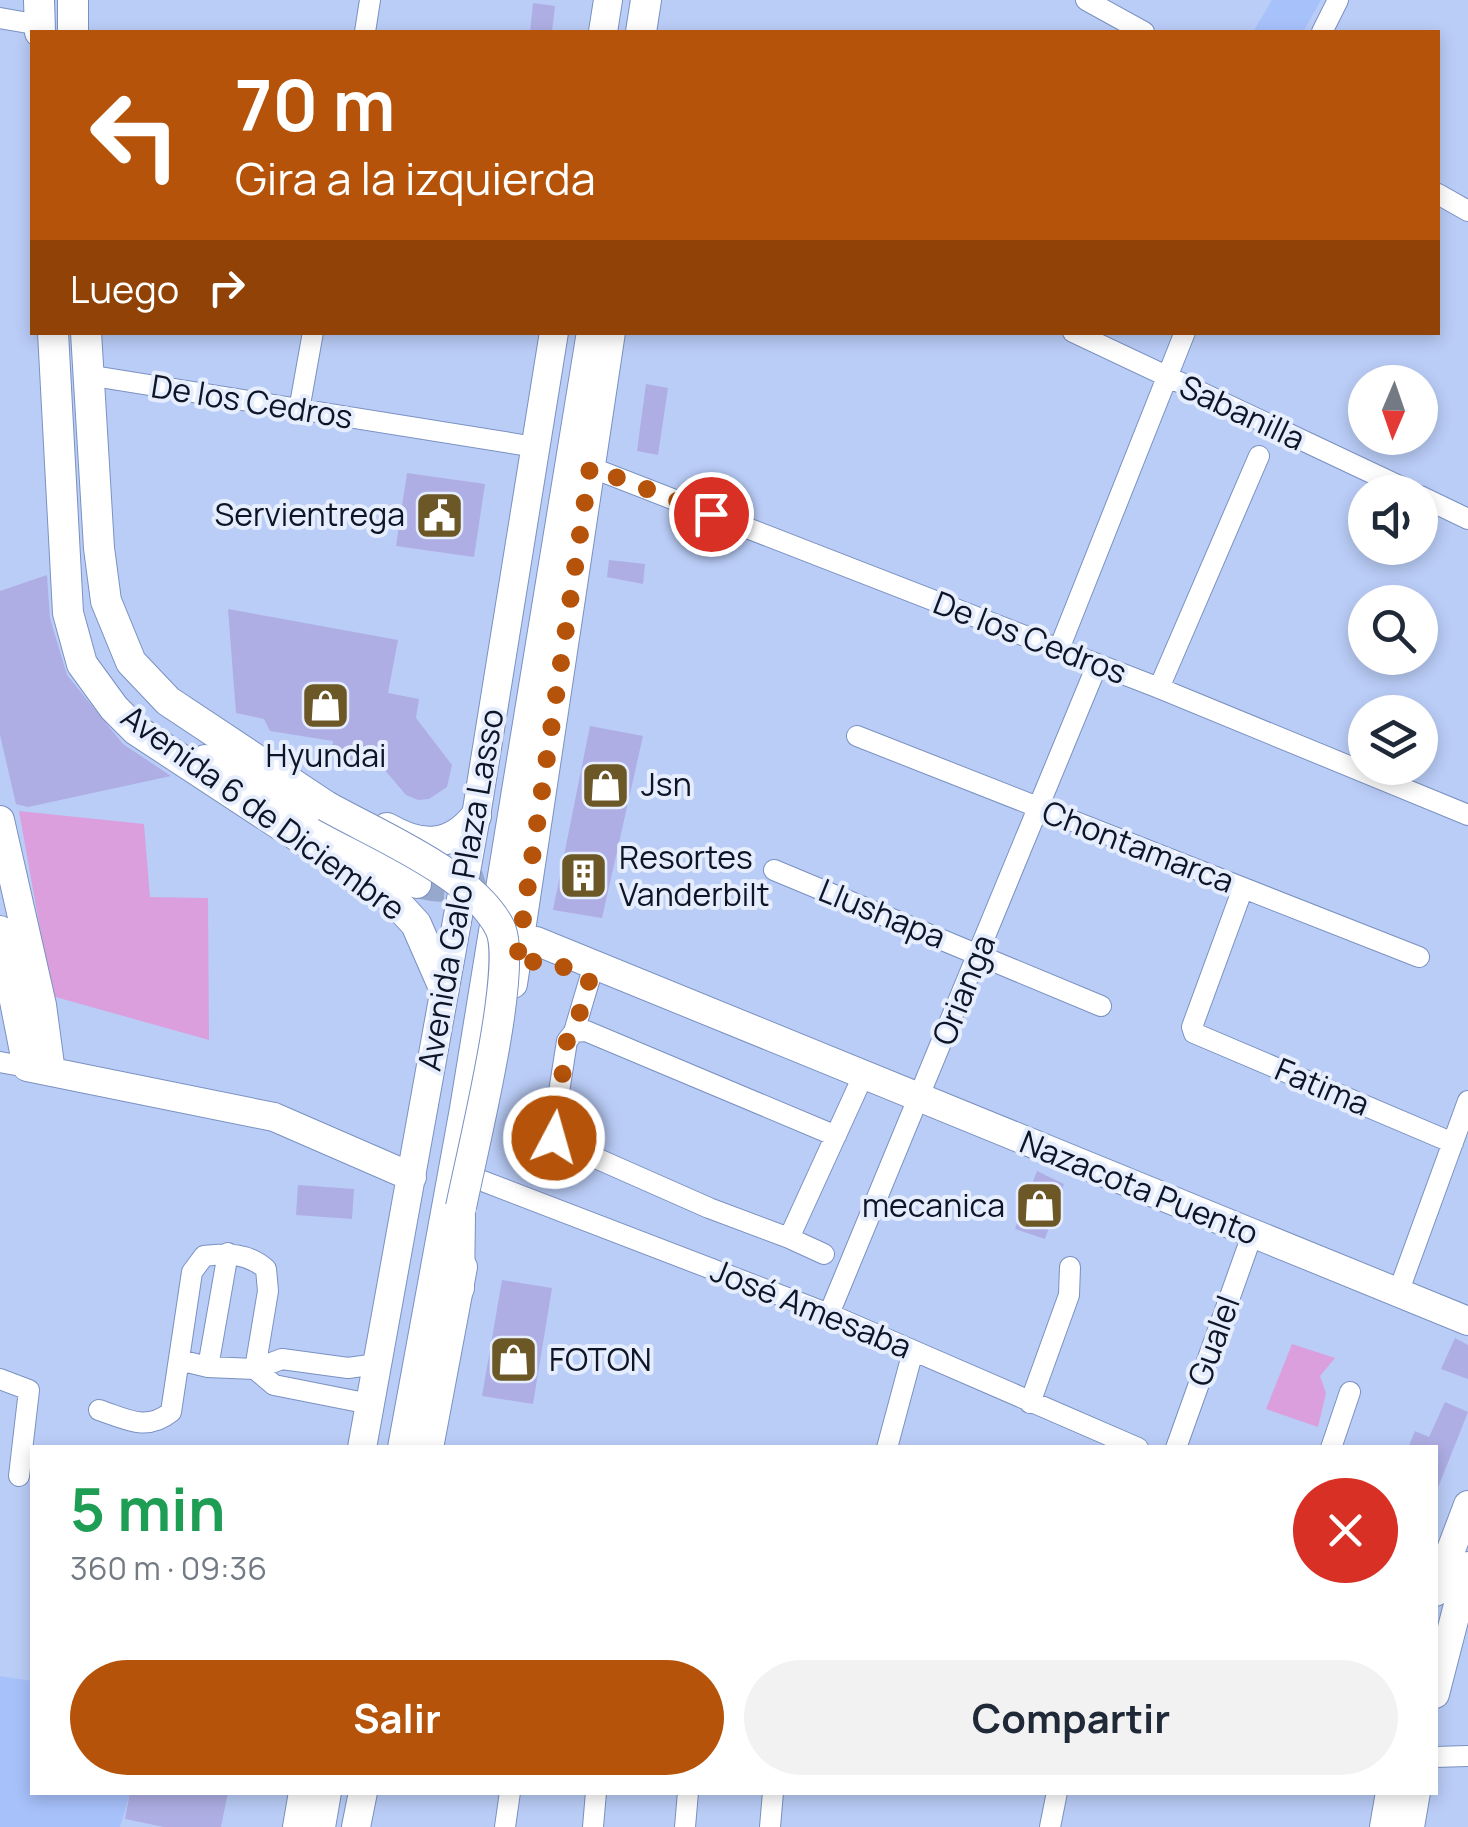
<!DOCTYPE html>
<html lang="es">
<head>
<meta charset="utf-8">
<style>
	body { margin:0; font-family:Manrope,sans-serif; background:#f2f2f3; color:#1f2937; height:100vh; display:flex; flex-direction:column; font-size:38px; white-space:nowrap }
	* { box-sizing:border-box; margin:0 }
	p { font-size:32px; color:#747a83 }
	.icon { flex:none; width:55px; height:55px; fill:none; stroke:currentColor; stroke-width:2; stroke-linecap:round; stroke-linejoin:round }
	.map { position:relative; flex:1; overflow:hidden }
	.details { position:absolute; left:30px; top:1445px; width:1408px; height:350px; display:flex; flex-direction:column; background:#fff; border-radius:0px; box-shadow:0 5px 15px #0003 }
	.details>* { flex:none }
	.guide { position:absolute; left:30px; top:30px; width:1410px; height:305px; border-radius:0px; box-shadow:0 5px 15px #0003; background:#b45309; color:#fff; overflow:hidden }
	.needle { width:65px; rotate:182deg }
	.tools { position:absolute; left:1348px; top:365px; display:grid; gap:20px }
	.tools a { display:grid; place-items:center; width:90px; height:90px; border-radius:50%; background:#fff; box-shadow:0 5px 15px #0003; font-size:50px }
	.pin { position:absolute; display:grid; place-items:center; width:85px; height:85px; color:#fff; margin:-42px; border:5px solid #fff; border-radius:50%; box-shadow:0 2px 10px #0007 }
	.me { position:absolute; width:110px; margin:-55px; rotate:6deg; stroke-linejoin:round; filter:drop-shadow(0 0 8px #0008) }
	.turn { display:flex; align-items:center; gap:35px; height:210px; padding:0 40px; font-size:45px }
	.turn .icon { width:130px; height:130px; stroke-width:2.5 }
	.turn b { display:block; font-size:70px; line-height:85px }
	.then { display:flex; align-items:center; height:95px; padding:0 40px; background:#0003; gap:20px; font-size:38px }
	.round { display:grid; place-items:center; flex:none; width:105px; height:105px; border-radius:52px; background:#f2f2f3 }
	.summary { display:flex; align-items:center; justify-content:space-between; height:170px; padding:0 40px }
	h1 { font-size:60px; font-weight:700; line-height:75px; color:#1e9e55 }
	.primary-button { display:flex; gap:20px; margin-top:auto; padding:20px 40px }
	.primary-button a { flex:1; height:115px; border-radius:60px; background:#b45309; color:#fff; font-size:40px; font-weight:700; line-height:115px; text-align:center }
	.primary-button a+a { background:#f2f2f3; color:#1f2937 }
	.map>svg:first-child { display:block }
</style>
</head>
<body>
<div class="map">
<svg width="1468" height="1827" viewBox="0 0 1468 1827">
	<rect width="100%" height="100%" fill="#bacdf7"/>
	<path fill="#a7c1fb" d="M 1272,0 L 1321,0 L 1303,32 L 1253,32 Z
		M 0,1676 L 32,1681 L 32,1792 L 130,1793 L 120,1827 L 0,1827 Z"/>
	<path fill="#da9fdc" d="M 19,811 L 144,824 L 150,897 L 208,898 L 209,1040 L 52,996 Z
		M 1292,1344 L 1335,1358 L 1320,1376 L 1326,1393 L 1318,1427 L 1266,1409 Z"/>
	<path fill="#aeaee4" d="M 533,3 L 555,6 L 552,32 L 530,32 Z
		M 646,384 L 668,388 L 658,455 L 637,451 Z
		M 407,473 L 485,484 L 474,557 L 396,546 Z
		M 609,560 L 645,564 L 643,584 L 607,577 Z
		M 47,575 L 50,618 L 67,675 L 123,744 L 171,776 L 28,807 L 16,804 L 0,735 L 0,591 Z
		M 228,609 L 398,640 L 388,693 L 419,699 L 416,718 L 452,765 L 447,787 L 429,799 L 418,800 L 406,795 L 377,761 L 341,760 L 332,750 L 333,741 L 270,731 L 264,719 L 236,713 Z
		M 590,726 L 643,736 L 602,918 L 553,910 Z
		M 1037,1171 L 1064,1184 L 1045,1239 L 1015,1229 Z
		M 298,1185 L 354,1189 L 352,1219 L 296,1215 Z
		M 502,1280 L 552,1288 L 533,1404 L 482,1396 Z
		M 1455,1338 L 1468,1345 L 1468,1379 L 1441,1369 Z
		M 1445,1402 L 1468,1412 L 1435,1495 L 1435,1448 L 1408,1448 L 1415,1431 L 1429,1437 Z
		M 130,1792 L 228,1792 L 221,1827 L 164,1827 L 125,1819 Z"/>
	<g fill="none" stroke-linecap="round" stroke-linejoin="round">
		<path stroke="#97a8cd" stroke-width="28" stroke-dasharray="28 14" stroke-linecap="butt" d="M 417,884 C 447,891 499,894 515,861"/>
		<defs>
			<path id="street" d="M 1086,0 L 1144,32
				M 0,18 L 40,25
				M 365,32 L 370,0
				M 1322,32 L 1338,0
				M 1438,194 L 1468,211
				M 1073,332 L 1412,492
				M 87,375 L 535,447
				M 299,410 L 313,332
				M 590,467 L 1159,688 L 1468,815
				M 1420,496 L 1468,519
				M 1059,649 L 1185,332
				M 1159,688 L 1259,456
				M 857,736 L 1419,957
				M 774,870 L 1101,1006
				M 1243,888 L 1192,1027 L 1194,1033 L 1453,1143
				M 590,978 L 574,1032 L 567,1041 L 553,1130 L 555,1140 L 709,1208 L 789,1238
				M 574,1032 L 586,1031 L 836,1136
				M 0,1062 L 27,1067
				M 480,1180 L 829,1314 L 1138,1448
				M 824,1254 L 789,1238 L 863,1076
				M 1398,1293 L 1468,1101
				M 829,1314 L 1097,665
				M 179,1360 L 208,1367 L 255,1369 L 282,1359 L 348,1368 L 377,1364
				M 208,1367 L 228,1253
				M 255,1369 L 274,1385 L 370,1404
				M 0,1379 L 29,1390 L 19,1476
				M 1030,1403 L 1069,1295 L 1070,1267
				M 99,1410 C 126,1419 146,1432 171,1412 L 192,1272 L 204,1256 C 227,1253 248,1253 266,1269 L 268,1291 L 255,1369
				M 887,1448 L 913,1351
				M 1176,1448 L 1252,1235
				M 1331,1448 L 1350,1392
				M 1435,1757 L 1468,1756
				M 505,1827 L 510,1792
				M 593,1827 L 596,1792
				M 685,1827 L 688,1792
				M 770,1827 L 773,1792
				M 1050,1827 L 1057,1792"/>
			<path id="secondary" d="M 603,32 L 608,0
				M 205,759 L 417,884
				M 0,820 L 42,1005 L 51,1072
				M 0,930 L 27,1067 L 274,1117 L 412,1177
				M 536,941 L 1468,1321
				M 513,984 L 611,332
				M 362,1448 L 476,816 L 554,332
				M 429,1448 L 463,1267
				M 1435,1592 L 1468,1505
				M 1435,1694 L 1468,1566
				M 297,1827 L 303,1792
				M 356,1827 L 363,1792
				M 1384,1827 L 1390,1792
				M 1410,1827 L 1416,1792"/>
			<path id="primary" d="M 39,0 L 40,32
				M 73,0 L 73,32
				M 641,32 L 646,0
				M 53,332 L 68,613 L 82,664 L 114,708 L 136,730 L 392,898 L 416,924 L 444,988
				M 86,332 L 99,548 L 106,601 L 131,662 L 168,701 L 326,806
				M 387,828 C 421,848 451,848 476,816
				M 459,1288 L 460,1216
				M 403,1448 L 465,1109 L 592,332
				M 320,1827 L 326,1792"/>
		</defs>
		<use href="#street" stroke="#7a91c1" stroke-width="22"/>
		<use href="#secondary" stroke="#7a91c1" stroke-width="30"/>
		<use href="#primary" stroke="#7a91c1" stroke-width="32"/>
		<use href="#street" stroke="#fff" stroke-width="20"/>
		<use href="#secondary" stroke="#fff" stroke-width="28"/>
		<use href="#primary" stroke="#fff" stroke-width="30"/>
		<defs>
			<path id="primary-bridge" d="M 326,806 C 377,835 473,874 500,928 C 519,966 471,1156 461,1207"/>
		</defs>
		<use href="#primary-bridge" stroke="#7a91c1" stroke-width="32" stroke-linecap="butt"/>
		<use href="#primary-bridge" stroke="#fff" stroke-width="30"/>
	</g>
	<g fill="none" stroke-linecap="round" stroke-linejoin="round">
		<path stroke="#b45309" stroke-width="18" stroke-dasharray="0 32.4" d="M 554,1138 L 567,1040 L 574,1032 L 590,978 L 544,959 L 516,966 L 590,467 L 711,514"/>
	</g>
	<defs>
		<symbol id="civic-square" viewBox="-11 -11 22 22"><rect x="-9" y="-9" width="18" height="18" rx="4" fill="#6c5726" stroke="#e6eefe"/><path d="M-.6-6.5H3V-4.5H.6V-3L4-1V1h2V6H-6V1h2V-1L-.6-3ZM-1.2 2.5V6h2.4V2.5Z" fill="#fff"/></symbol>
		<symbol id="shop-square" viewBox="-11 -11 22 22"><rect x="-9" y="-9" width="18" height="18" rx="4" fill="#6c5726" stroke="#e6eefe"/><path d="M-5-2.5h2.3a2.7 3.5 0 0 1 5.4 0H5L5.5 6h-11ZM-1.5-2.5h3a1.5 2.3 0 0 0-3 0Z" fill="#fff"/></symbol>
		<symbol id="building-square" viewBox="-11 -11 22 22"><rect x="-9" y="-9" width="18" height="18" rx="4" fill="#6c5726" stroke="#e6eefe"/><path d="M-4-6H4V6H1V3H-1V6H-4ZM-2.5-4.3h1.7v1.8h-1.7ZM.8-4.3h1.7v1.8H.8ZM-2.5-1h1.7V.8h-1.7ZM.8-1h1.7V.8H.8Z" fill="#fff"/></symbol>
	</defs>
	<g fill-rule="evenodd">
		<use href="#civic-square" x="412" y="488" width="55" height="55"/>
		<use href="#shop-square" x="298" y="678" width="55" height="55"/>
		<use href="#shop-square" x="578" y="758" width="55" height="55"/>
		<use href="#building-square" x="556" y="848" width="55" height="55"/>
		<use href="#shop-square" x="1012" y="1178" width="55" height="55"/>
		<use href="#shop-square" x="486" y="1332" width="55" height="55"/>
	</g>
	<g text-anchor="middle" stroke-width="8" stroke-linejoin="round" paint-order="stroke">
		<g font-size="32" fill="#0d1527" stroke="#e6eefe">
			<text transform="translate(252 402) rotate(9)" y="11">De los Cedros</text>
			<text transform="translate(1242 413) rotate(25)" y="11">Sabanilla</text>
			<text transform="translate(1030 638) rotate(21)" y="11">De los Cedros</text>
			<text transform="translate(263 813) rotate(36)" y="11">Avenida 6 de Diciembre</text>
			<text transform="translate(1138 847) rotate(21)" y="11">Chontamarca</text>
			<text transform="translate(461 890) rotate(-80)" y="11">Avenida Galo Plaza Lasso</text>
			<text transform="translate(882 914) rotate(22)" y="11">Llushapa</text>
			<text transform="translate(964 990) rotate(-68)" y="11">Orianga</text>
			<text transform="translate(1322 1087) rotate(23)" y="11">Fatima</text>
			<text transform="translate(1139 1188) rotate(22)" y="11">Nazacota Puento</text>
			<text transform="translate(811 1309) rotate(22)" y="11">José Amesaba</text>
			<text transform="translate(1214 1341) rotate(-70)" y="11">Gualel</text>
		</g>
		<g font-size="32" fill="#0d1527" stroke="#e6eefe" text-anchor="start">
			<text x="405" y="526" text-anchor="end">Servientrega</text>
			<text x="326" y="767" text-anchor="middle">Hyundai</text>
			<text x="641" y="796">Jsn</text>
			<text x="619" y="869">Resortes<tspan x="619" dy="37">Vanderbilt</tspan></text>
			<text x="1005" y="1217" text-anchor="end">mecanica</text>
			<text x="549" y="1371">FOTON</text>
		</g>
	</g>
</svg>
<div class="tools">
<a><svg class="needle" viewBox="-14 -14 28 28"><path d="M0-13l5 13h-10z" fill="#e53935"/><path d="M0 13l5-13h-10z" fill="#747a83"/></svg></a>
<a><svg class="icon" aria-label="sound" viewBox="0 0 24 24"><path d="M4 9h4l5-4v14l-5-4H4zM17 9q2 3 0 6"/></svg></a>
<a><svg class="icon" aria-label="search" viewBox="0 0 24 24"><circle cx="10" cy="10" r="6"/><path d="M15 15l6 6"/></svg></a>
<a><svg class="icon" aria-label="layers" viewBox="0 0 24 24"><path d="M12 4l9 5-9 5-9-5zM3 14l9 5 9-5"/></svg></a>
</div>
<div class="pin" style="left:711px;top:514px;background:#d93025"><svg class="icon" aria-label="arrive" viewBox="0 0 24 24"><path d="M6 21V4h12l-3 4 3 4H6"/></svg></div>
<svg class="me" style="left:554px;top:1138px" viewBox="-20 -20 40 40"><circle r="17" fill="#b45309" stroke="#fff" stroke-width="3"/><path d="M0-11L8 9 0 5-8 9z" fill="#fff"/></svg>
<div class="guide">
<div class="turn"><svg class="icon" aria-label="left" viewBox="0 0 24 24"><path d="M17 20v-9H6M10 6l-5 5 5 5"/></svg><div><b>70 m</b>Gira a la izquierda</div></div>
<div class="then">Luego<svg class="icon" aria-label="right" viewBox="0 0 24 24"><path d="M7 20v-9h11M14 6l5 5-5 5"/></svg></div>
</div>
<section class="details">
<div class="summary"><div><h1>5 min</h1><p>360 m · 09:36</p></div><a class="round" style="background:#d93025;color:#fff"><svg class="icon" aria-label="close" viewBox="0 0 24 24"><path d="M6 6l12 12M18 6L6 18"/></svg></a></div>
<div class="primary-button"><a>Salir</a><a>Compartir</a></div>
</section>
</div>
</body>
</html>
